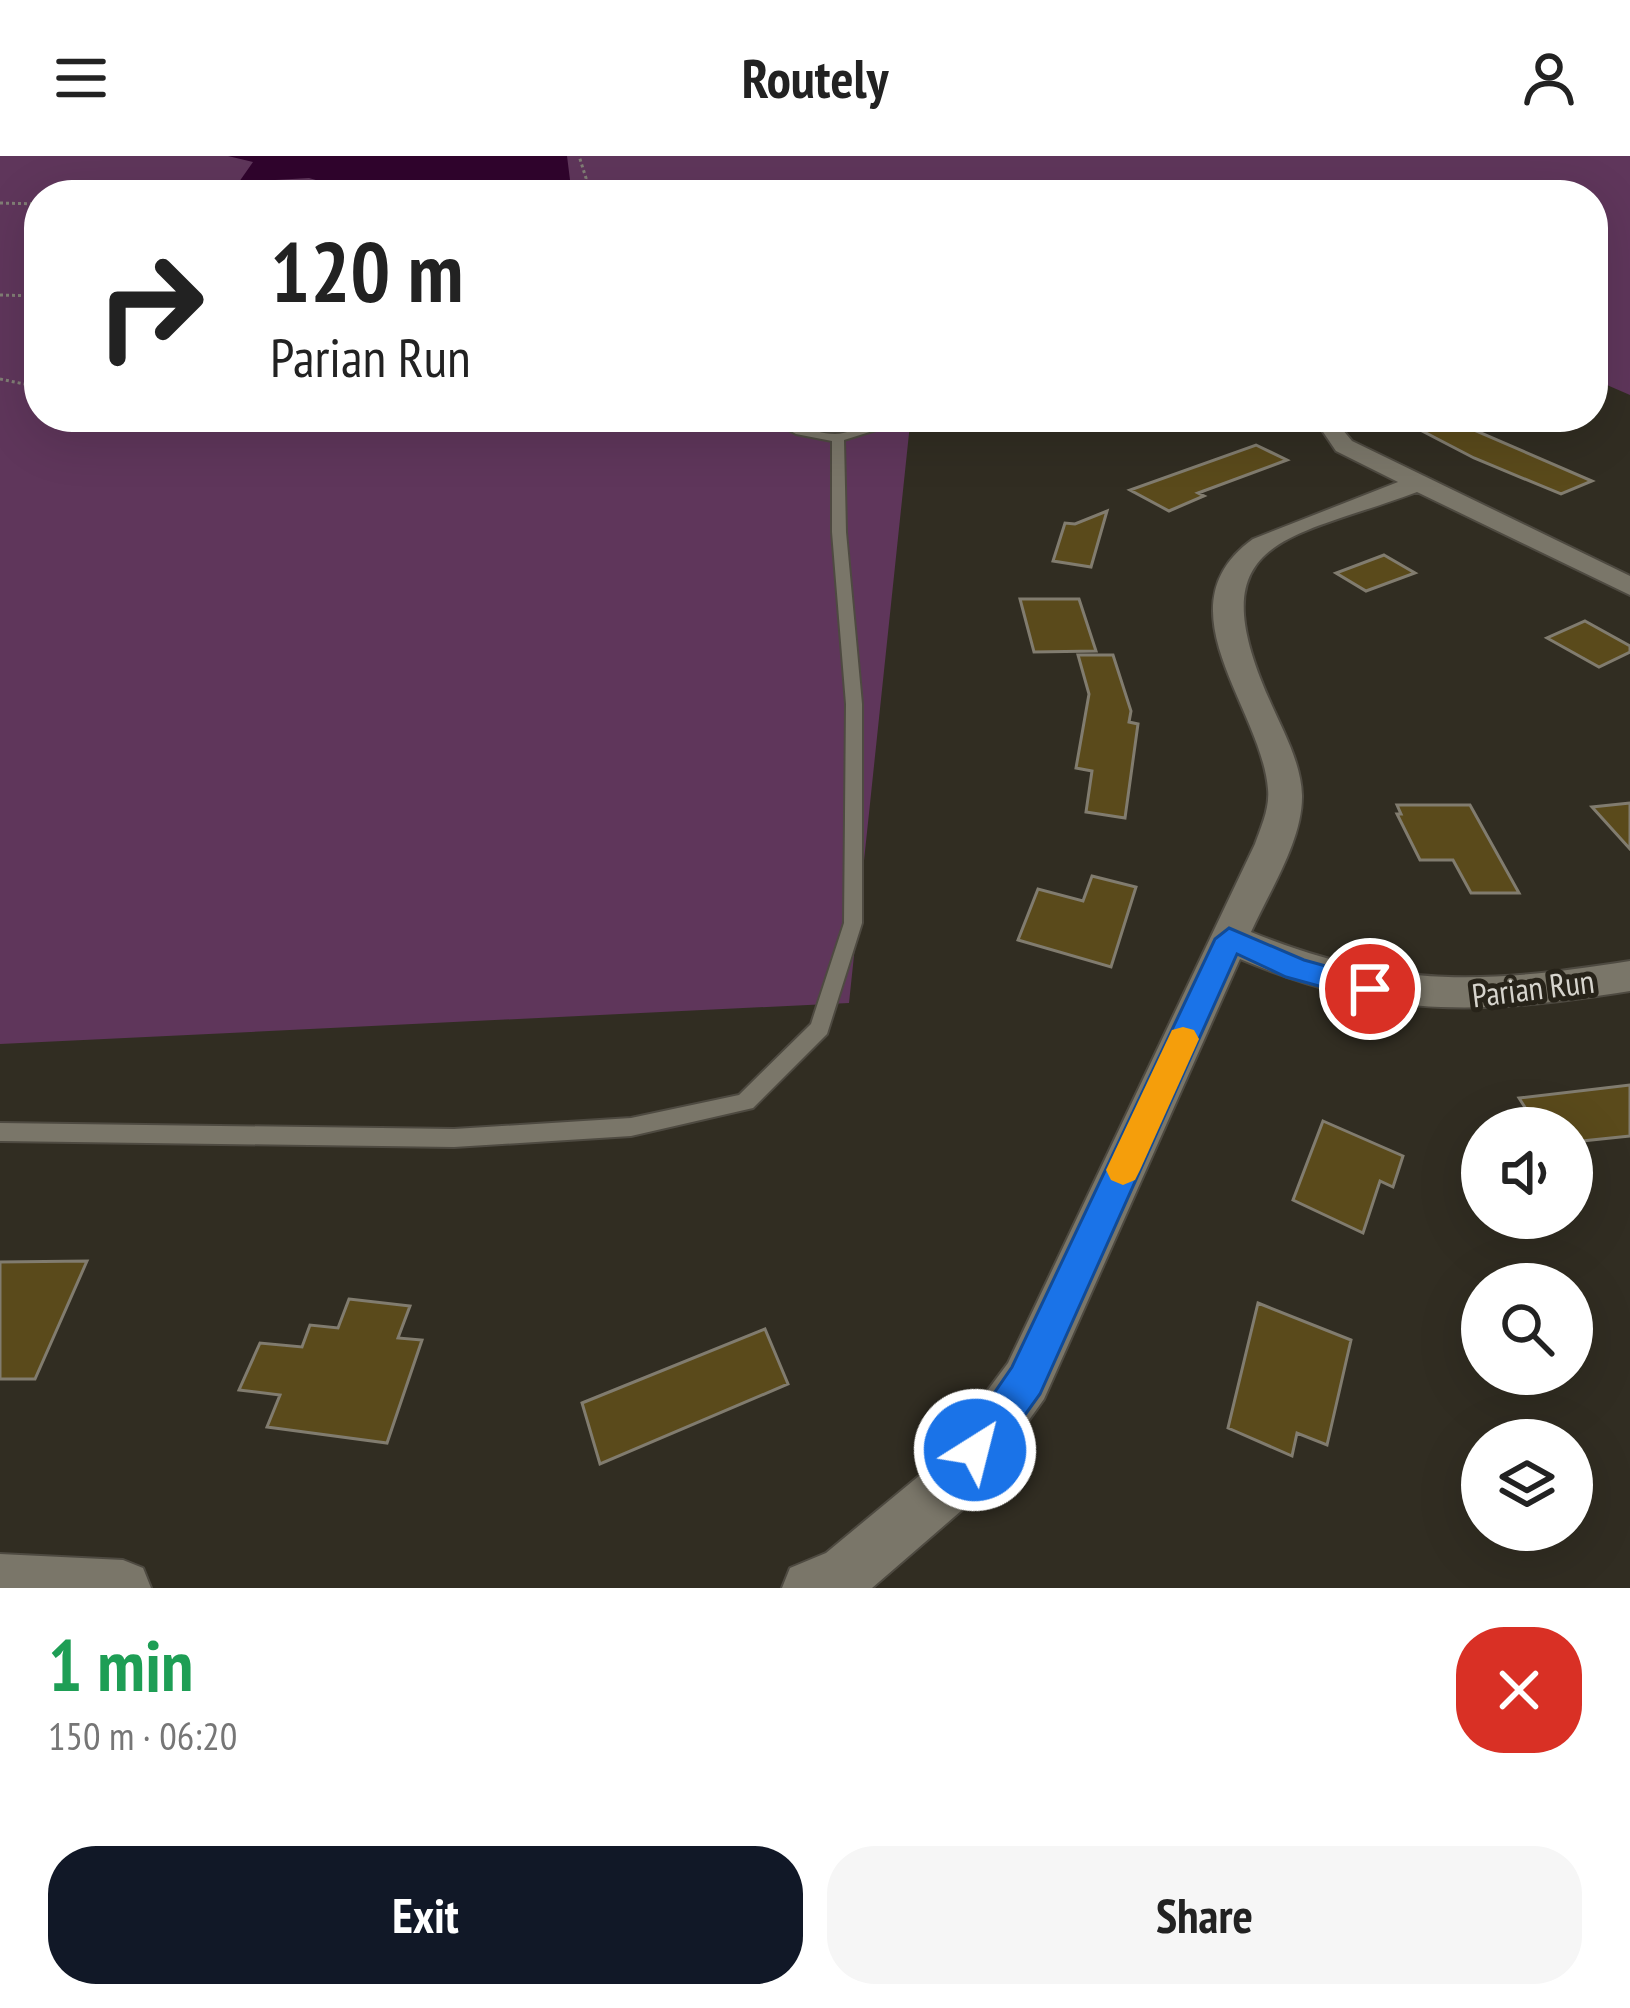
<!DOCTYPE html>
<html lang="en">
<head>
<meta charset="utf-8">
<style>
	body { margin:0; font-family:"PT Sans Narrow",sans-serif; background:#f6f6f6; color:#222; height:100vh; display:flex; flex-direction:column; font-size:45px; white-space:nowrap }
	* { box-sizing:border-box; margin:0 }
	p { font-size:39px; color:#767676 }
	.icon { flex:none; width:66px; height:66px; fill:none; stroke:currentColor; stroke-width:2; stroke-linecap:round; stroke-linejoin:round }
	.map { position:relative; height:1432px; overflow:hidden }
	.side { display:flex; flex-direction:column; background:#fff; flex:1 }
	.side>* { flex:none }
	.banner { position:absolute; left:24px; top:24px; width:1584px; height:252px; border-radius:48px; box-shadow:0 12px 48px #0002; background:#fff; color:#222; overflow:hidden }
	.controls { position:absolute; left:1461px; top:951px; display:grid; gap:24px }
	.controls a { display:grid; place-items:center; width:132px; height:132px; border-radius:50%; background:#fff; box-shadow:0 12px 48px #0002; font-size:60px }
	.pin { position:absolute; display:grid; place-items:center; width:102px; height:102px; color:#fff; margin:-51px; border:6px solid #fff; border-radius:50%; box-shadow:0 3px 12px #0007 }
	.me { position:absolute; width:132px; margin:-66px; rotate:36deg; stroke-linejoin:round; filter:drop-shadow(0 0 9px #0008) }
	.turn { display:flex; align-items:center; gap:42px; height:252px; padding:0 48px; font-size:54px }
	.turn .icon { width:156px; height:156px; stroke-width:2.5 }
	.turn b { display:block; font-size:84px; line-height:102px }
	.round { display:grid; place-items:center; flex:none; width:126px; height:126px; border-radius:48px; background:#f6f6f6 }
	.summary { display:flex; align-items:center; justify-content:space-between; height:204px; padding:0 48px }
	h1 { font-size:72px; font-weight:700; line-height:90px; color:#1e9e55 }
	.action { display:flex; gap:24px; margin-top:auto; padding:24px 48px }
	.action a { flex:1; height:138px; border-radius:48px; background:#111827; color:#fff; font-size:48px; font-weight:700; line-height:138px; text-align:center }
	.action a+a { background:#f6f6f6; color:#222 }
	header { display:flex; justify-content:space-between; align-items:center; height:156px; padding:0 48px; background:#fff; font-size:54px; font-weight:700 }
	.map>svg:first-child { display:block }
</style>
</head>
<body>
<header><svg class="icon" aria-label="menu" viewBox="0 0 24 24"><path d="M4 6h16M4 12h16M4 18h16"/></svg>Routely<svg class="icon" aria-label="person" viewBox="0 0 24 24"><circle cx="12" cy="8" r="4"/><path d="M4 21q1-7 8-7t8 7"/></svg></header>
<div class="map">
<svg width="1630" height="1432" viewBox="0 0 1630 1432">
	<rect width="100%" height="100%" fill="#312d22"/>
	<path fill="#5f365b" d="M 0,0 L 1630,0 L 1630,239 L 1593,223 L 1593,39 L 39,39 L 39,261 L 930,261 L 910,268 L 849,847 L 0,888 Z"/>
	<path fill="#30042d" d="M 228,0 L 567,0 L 571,32 L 552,39 L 442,39 L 405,33 L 367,39 L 301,39 L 333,29 L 309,22 L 239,26 L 253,6 Z"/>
	<path fill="#5a4a1b" stroke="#817c6f" stroke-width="3" d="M 1407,261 L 1444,261 L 1592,325 L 1561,338 L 1474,302 L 1405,266 Z
		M 1256,289 L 1287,304 L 1198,337 L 1204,340 L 1169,355 L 1130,334 Z
		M 1107,355 L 1091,411 L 1053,405 L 1065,367 L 1075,368 Z
		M 1384,399 L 1415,417 L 1366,435 L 1336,417 Z
		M 1020,443 L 1079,443 L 1096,495 L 1034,496 Z
		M 1585,465 L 1630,490 L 1630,496 L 1599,511 L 1547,482 Z
		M 1078,499 L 1113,499 L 1131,555 L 1129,566 L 1138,568 L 1125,662 L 1086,656 L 1092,615 L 1076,612 L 1089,538 Z
		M 1630,647 L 1630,693 L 1592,651 Z
		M 1397,649 L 1470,649 L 1519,737 L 1471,737 L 1453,704 L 1420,704 L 1397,658 L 1401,658 Z
		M 1092,720 L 1136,731 L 1111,811 L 1018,784 L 1038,733 L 1083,745 Z
		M 1630,929 L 1630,980 L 1572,986 L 1572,972 L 1538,972 L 1519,942 Z
		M 1323,965 L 1403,1000 L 1393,1031 L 1380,1025 L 1363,1077 L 1293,1044 Z
		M 87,1105 L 35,1223 L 0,1223 L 0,1106 Z
		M 349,1143 L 410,1150 L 398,1182 L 422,1184 L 387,1287 L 267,1271 L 280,1239 L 239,1234 L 260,1187 L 302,1191 L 310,1169 L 338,1172 Z
		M 1258,1147 L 1351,1184 L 1327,1289 L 1297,1277 L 1292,1300 L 1228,1272 Z
		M 765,1173 L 788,1228 L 600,1308 L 582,1247 Z"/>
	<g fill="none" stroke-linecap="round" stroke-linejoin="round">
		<defs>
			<path id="lane" d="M 766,261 C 790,261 810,278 835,278 C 858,277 873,261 894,261 L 879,273 L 844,284 L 846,376 L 862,548 L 862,767 L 827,878 L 753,952 L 631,980 L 454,991 L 0,985 L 0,967 L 454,973 L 631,962 L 739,939 L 811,868 L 844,767 L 846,548 L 832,376 L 832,285 L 796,278 Z"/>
			<path id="street" d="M 1313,261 L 1332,261 L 1352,285 L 1630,420 L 1630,439 L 1417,336 C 1289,384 1197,380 1269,543 C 1282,573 1301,606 1302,639 C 1303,684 1269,736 1251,776 C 1392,833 1483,828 1630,805 L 1630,835 C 1480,859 1383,863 1240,803 L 1044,1243 L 969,1348 L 872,1432 L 782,1432 L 790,1412 L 826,1397 L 931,1310 L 1008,1207 L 1255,688 C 1261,671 1270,652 1268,633 C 1261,550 1158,451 1253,383 L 1398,326 L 1336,295 Z
				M 0,1398 L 123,1404 L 143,1412 L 151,1432 L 0,1432 Z"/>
		</defs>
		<use href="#lane" stroke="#4e4a41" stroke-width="4"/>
		<use href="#street" stroke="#4e4a41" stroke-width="4"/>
		<path stroke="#817e75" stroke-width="3" stroke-dasharray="3 3" stroke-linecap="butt" d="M 571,39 L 583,33 L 586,22 L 579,0
			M 0,47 L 39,48
			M 0,139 L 39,140
			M 0,223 L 39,231"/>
		<use href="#lane" fill="#7a7669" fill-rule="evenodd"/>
		<use href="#street" fill="#7a7669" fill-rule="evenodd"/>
	</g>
	<path fill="#1a73e8" stroke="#114b97" stroke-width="3" d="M 1229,772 L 1304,804 L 1380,825 L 1384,833 L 1380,841 L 1370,844 L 1286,821 L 1237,798 L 1040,1238 L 989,1309 L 975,1315 L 961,1309 L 955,1294 L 1012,1211 L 1215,783 Z"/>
	<path fill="#f59e0b" d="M 1183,871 L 1194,874 L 1199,883 L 1140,1014 L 1135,1024 L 1123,1029 L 1111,1024 L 1106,1014 L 1172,874 Z"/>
	<g text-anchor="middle" stroke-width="10" stroke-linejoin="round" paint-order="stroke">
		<g font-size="33" fill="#d6d4cd" stroke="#272319">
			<text transform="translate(1533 832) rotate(-7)" y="12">Parian Run</text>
		</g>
	</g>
</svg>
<div class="controls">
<a><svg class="icon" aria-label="sound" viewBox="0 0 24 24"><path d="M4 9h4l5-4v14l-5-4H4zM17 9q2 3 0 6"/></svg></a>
<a><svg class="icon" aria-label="search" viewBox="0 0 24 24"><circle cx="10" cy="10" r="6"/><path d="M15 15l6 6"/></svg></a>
<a><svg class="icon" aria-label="layers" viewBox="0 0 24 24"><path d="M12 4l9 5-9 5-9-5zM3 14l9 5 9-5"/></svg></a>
</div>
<div class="pin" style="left:1370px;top:833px;background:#d93025"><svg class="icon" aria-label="arrive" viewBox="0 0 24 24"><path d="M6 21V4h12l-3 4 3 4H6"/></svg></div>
<svg class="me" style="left:975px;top:1294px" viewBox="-20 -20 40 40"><circle r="17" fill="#1a73e8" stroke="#fff" stroke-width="3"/><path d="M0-11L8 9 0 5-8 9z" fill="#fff"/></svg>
<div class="banner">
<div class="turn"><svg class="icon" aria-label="right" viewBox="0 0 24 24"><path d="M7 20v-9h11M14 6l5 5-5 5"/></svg><div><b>120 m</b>Parian Run</div></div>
</div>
</div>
<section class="side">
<div class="summary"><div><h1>1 min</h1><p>150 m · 06:20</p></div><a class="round" style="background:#d93025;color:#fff"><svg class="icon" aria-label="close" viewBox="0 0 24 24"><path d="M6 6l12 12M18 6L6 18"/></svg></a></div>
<div class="action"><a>Exit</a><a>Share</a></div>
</section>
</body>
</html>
